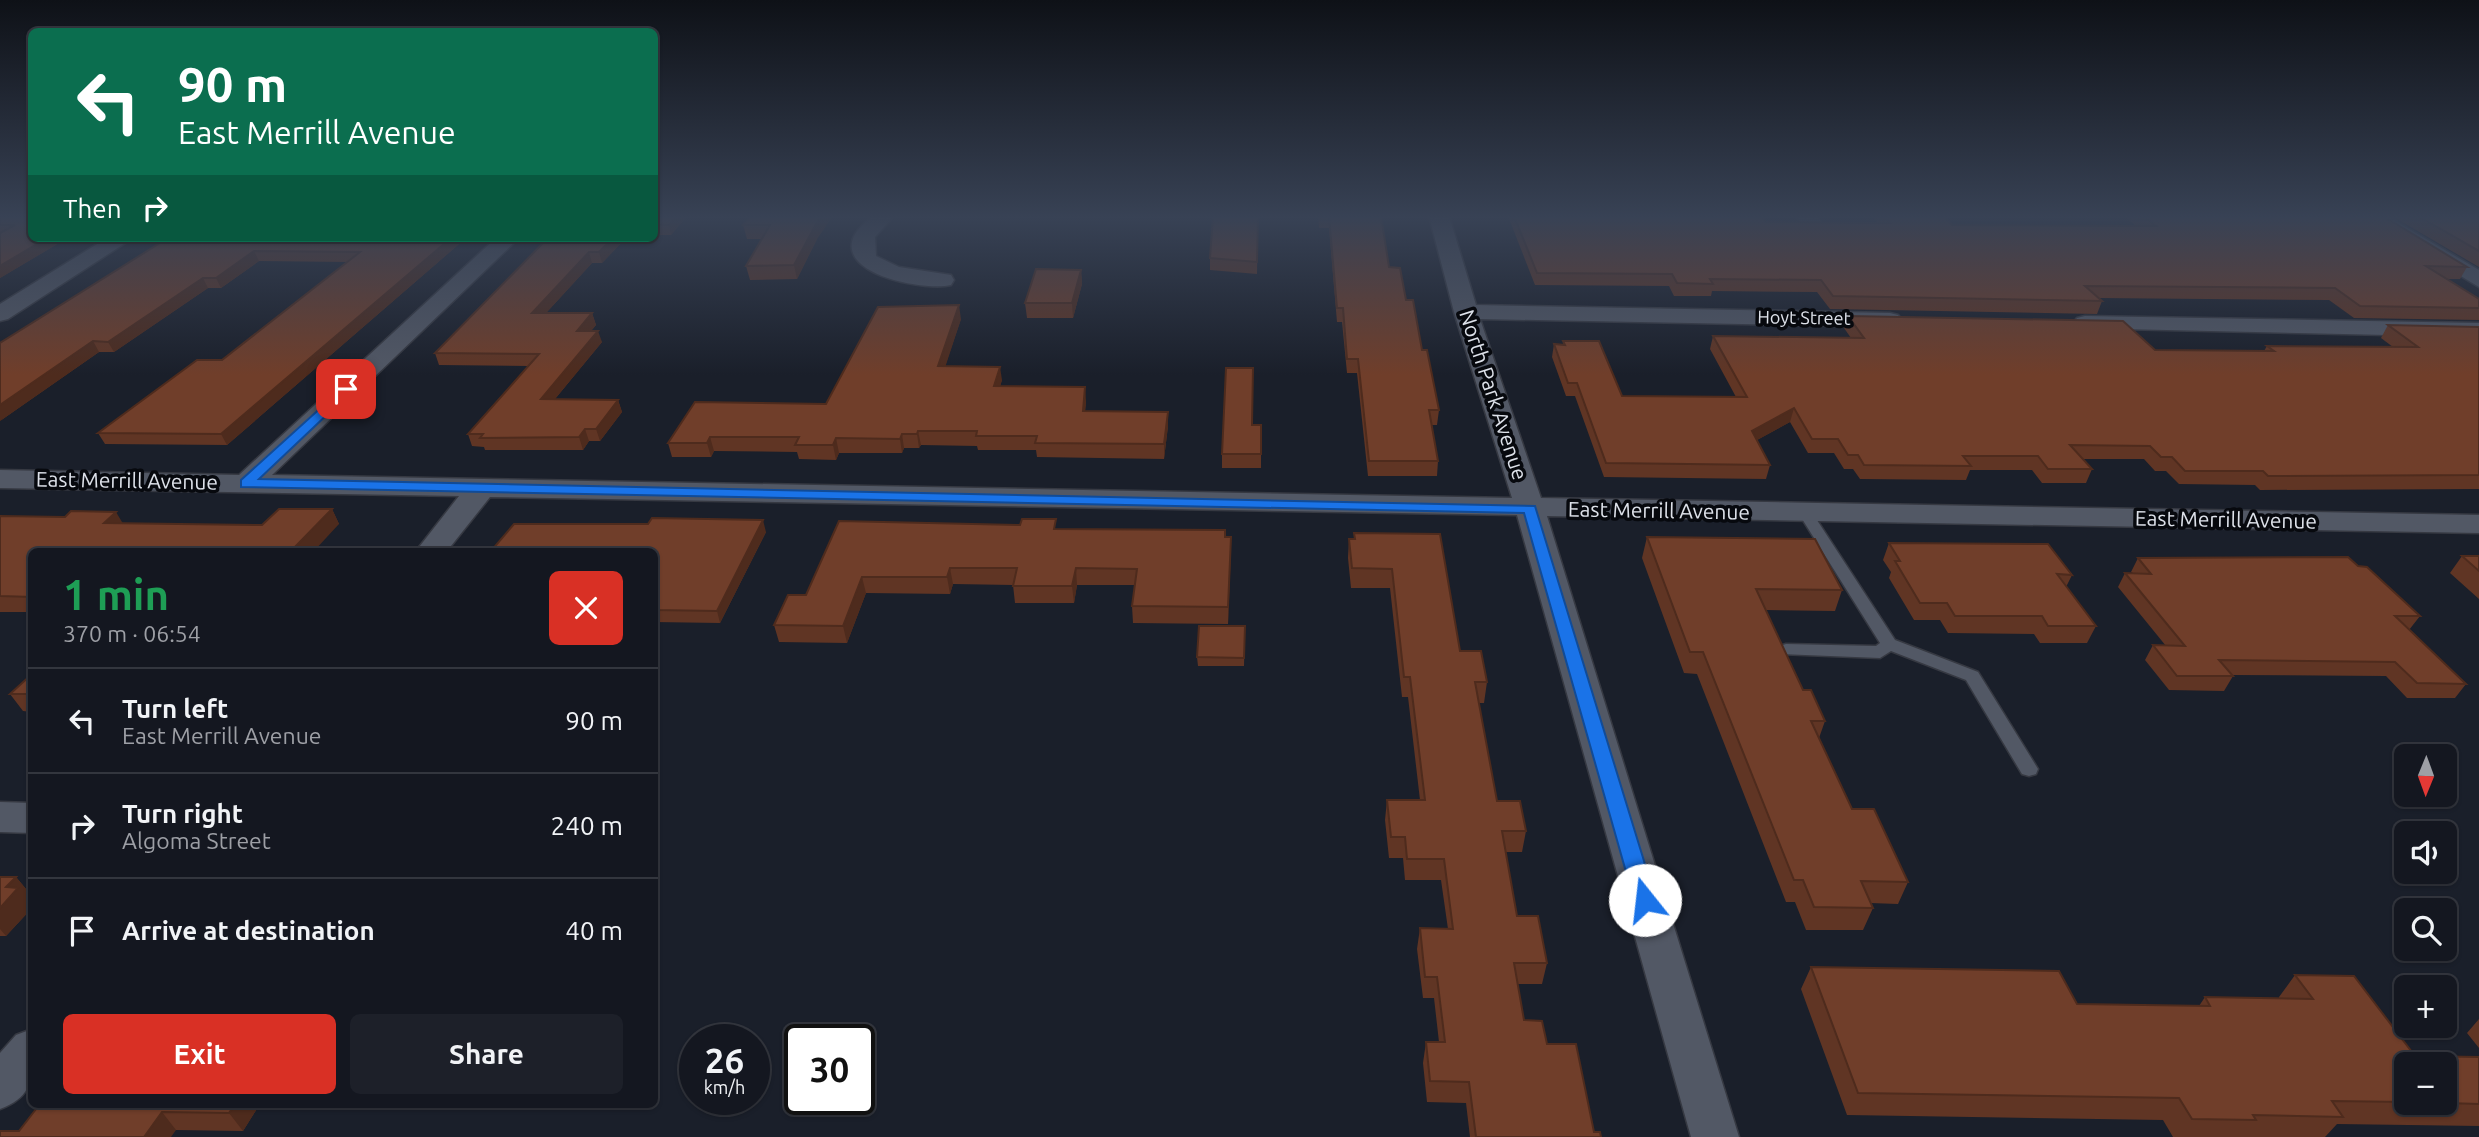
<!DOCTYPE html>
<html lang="en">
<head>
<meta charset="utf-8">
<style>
	body { margin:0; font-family:Ubuntu,sans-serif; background:#1d2029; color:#f1f3f6; height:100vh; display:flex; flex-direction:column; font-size:26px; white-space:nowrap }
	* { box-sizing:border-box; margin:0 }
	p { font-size:23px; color:#9d9fa5 }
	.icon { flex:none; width:38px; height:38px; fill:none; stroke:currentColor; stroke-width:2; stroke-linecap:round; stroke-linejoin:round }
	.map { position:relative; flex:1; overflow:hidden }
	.sheet { position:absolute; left:28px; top:548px; width:630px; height:560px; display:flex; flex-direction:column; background:#141720; border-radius:10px; box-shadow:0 2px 5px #0004,0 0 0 2px #33363e }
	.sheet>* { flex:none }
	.hud { position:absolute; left:28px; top:28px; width:630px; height:214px; border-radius:10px; box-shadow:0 2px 5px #0004,0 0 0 2px #33363e; background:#0b6e4f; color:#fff; overflow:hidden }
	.needle { width:46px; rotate:181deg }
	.buttons { position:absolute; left:2394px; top:744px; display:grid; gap:14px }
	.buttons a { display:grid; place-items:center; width:63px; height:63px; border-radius:10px; background:#141720; box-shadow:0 2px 5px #0004,0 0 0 2px #33363e; font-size:35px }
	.speed { position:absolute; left:679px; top:1024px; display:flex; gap:14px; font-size:35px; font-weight:700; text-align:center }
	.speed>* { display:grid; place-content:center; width:91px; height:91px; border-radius:50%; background:#141720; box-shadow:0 2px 5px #0004,0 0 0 2px #33363e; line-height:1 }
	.speed small { font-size:18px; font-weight:400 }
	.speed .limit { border:4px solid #111; border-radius:10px; background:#fff; color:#111 }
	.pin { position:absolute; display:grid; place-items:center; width:60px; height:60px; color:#fff; margin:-30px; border-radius:14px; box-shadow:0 4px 10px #0006 }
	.me { position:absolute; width:77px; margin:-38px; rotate:344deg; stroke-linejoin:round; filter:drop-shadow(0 0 5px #0008) }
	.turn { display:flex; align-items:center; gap:24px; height:147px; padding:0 35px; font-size:32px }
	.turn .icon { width:91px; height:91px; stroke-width:2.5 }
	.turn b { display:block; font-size:49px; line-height:60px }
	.then { display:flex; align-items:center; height:66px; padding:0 35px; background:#0003; gap:14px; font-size:26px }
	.round { display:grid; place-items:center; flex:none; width:74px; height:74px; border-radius:10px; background:#1d2029 }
	.head { display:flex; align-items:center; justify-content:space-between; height:119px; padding:0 35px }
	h1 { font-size:42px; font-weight:700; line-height:52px; color:#1e9e55 }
	.cta { display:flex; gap:14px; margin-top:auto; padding:14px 35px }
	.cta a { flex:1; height:80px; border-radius:10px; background:#d93025; color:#fff; font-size:28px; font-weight:700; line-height:80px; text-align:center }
	.cta a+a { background:#1d2029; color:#f1f3f6 }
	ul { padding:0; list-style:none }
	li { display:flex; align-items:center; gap:21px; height:105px; padding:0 35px; border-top:2px solid #33363e }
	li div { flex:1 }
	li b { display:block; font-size:26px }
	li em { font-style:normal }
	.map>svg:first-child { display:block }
</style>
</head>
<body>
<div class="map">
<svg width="2479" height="1137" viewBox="0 0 2479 1137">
	<rect width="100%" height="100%" fill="#1a1f2a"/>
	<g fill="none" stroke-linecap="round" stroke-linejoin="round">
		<defs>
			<path id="service" d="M 1806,510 L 1813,514 L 1895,640 L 1978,672 L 2038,769 L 2036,774 L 2029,776 L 2022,774 L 1966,680 L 1891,651 L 1880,658 L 1780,654 L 1778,650 L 1780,646 L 1786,644 L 1876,646 L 1880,643 L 1799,514 Z"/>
			<path id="minor" d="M 872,216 L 894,216 L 875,237 L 876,256 L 899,267 L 951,275 L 954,280 L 951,285 C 928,291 845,277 852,242 C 854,231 865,223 872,216 Z
				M 1429,216 L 1449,216 L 1476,305 L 1890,313 L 1898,315 L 1902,320 L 1898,325 L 1890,327 L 1480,319 L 1541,498 L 2479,515 L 2479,533 L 1547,516 L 1739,1137 L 1691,1137 L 1517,515 L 490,497 L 447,551 L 416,551 L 459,496 L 0,488 L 0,470 L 239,475 L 496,238 L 519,238 L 272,475 L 1512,498 L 1454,312 Z
				M 1795,216 L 1817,216 L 1822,223 L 1812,229 L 1805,227 Z
				M 2362,216 L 2387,216 L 2479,270 L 2479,287 Z
				M 107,238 L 133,238 L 8,319 L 0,321 L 0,304 Z
				M 2085,316 L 2479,323 L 2479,337 L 2077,328 L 2073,323 L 2077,318 Z
				M 0,802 L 32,803 L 32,833 L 0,832 Z
				M 32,1029 C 32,1066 41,1094 0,1109 L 0,1053 L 16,1035 Z"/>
		</defs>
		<use href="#service" stroke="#363942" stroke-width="3"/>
		<use href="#minor" stroke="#363942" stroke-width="3"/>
		<use href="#service" fill="#525865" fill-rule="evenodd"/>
		<use href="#minor" fill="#525865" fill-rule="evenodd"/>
	</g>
	<path fill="#603524" d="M 0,216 L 59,243 L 0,278 Z
		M 654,216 L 687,216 L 671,235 L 654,235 Z
		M 750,216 L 817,239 L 797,279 L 750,280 L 746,266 L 762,239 L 747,239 L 743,225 Z
		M 1258,216 L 1257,274 L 1210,270 L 1210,258 Z
		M 1318,216 L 1381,216 L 1389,267 L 1406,300 L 1422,350 L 1439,410 L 1437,425 L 1432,425 L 1438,461 L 1437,476 L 1368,476 L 1357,373 L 1347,373 L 1342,322 L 1337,322 L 1329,228 L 1319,228 Z
		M 1508,216 L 1761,216 L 1766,222 L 1878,223 L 1873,216 L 1944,216 L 1952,225 L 2136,226 L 2124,216 L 2383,216 L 2467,267 L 2460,279 L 2445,279 L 2479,299 L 2479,320 L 2354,318 L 2329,300 L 2099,298 L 2102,301 L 2097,314 L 1830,309 L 1817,292 L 1712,291 L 1711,296 L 1674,296 L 1669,286 L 1535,285 Z
		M 2392,216 L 2479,216 L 2479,267 Z
		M 168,238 L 466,238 L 227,445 L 105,444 L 98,433 L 222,360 L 347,262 L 259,261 L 221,288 L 208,288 L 114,352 L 99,352 L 0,421 Z
		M 548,238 L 626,238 L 602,263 L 592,263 L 546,313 L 592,313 L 596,325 L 591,331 L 602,342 L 555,399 L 618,400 L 622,412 L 600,441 L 589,441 L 583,450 L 485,450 L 484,447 L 472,446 L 468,434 L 529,366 L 439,365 L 435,353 Z
		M 1081,270 L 1082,284 L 1073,318 L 1027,318 L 1025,303 Z
		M 1848,316 L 2155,350 L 2264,351 L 2267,346 L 2393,347 L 2381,338 L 2388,325 L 2479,327 L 2479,489 L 2260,490 L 2255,485 L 2179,484 L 2166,471 L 2155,471 L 2144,459 L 2083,459 L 2092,469 L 2086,483 L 2042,483 L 2032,470 L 1970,470 L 1966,480 L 1860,479 L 1853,469 L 1844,469 L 1834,453 L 1808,453 L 1790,422 L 1757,440 L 1770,465 L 1766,479 L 1604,477 L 1575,396 L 1566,396 L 1552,357 L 1554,344 L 1563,345 L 1563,341 L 1622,396 L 1736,397 L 1710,349 L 1713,336 L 1851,338 L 1844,328 Z
		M 961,319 L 945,366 L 1002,380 L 1000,386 L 1086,401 L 1085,411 L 1168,426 L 1164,459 L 1037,457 L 1036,450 L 978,450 L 977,446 L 921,445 L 919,448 L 904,448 L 902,453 L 839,453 L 836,460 L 799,459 L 797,452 L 714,451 L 711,457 L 672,457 L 668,443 L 826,404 Z
		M 1252,425 L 1261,425 L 1261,468 L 1222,468 L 1222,454 Z
		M 332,509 L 339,524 L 32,551 L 32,612 L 0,612 L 0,516 L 123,523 L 262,525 Z
		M 839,521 L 1231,537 L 1228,624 L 1133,623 L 1132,606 L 1135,585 L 1077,585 L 1074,603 L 1015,603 L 1013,585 L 953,584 L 950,594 L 866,593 L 847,643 L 779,642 L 774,625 L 806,595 Z
		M 648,524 L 766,532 L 720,623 L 654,622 L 654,551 Z
		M 1354,533 L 1440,534 L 1460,651 L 1487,682 L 1484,703 L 1479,703 L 1497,801 L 1526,831 L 1522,852 L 1506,852 L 1517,916 L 1547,963 L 1542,984 L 1518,984 L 1524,1020 L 1547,1044 L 1594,1132 L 1601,1137 L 1470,1137 L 1466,1103 L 1427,1102 L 1423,1063 L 1426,1042 L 1439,1042 L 1434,998 L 1423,998 L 1417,949 L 1420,928 L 1448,929 L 1441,880 L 1405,880 L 1403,858 L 1389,858 L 1385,820 L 1387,800 L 1420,800 L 1408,697 L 1402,697 L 1390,588 L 1351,588 L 1348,558 L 1349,539 L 1354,539 Z
		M 1647,537 L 1842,590 L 1835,611 L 1766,610 L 1803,690 L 1825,721 L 1819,738 L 1852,809 L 1908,882 L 1898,904 L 1870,903 L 1873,908 L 1863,930 L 1806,930 L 1795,902 L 1786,902 L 1697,674 L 1684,673 L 1642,558 Z
		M 1889,543 L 2072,575 L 2066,587 L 2096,626 L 2087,643 L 2040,643 L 2034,634 L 1948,633 L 1940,620 L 1914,620 L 1889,578 L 1891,572 L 1883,560 Z
		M 2462,556 L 2479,556 L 2479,599 L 2450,573 Z
		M 2138,558 L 2358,566 L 2420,616 L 2409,630 L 2466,684 L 2455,698 L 2407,698 L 2386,676 L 2231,675 L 2233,676 L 2224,691 L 2169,690 L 2145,660 L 2153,645 L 2166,646 L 2118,587 L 2125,573 L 2133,573 L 2131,572 Z
		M 1245,626 L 1244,666 L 1198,666 L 1197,657 Z
		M 32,674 L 32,712 L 23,711 L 10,694 Z
		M 0,877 L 16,877 L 31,895 L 27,899 L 32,904 L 32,908 L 6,936 L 0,936 Z
		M 1811,967 L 2077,1004 L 2199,1006 L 2205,997 L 2279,998 L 2279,997 L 2295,975 L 2415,1056 L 2479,1057 L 2479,1126 L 2337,1124 L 2325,1137 L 2173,1137 L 2163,1120 L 1847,1115 L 1801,989 Z
		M 2479,1019 L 2479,1048 L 2467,1033 Z
		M 40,1104 L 260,1104 L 243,1131 L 176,1130 L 19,1131 Z"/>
	<path fill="#4e2b1d" d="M 676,216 L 687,216 L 671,235 L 669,225 Z
		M 821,216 L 833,216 L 817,239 L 797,279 L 794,265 L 815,226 Z
		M 47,238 L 56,238 L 59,243 L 0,278 L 0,266 Z
		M 451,238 L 466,238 L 227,445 L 221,434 Z
		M 613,238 L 626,238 L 602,263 L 599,252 Z
		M 254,251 L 259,261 L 221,288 L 216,278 Z
		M 589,252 L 592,263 L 536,324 L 532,313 Z
		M 1081,270 L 1082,284 L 1073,318 L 1072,303 Z
		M 203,278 L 208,288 L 114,352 L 108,342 Z
		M 959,305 L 961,319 L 941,380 L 938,366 Z
		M 592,313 L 596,325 L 581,342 L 577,331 Z
		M 598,331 L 602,342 L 545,411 L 541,399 Z
		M 93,341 L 99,352 L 0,421 L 0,405 Z
		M 1000,367 L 1002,380 L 996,400 L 994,386 Z
		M 1085,387 L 1086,401 L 1084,425 L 1083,411 Z
		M 618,400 L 622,412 L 600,441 L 596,429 Z
		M 1794,408 L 1790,422 L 1748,445 L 1752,431 Z
		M 1168,412 L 1168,426 L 1164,459 L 1164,444 Z
		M 585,429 L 589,441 L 583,450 L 579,437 Z
		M 918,431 L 921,445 L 919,448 L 917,434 Z
		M 902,434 L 904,448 L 902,453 L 900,439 Z
		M 710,437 L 714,451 L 711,457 L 707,443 Z
		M 836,438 L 839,453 L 836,460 L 833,445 Z
		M 332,509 L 339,524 L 314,551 L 291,551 Z
		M 116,512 L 125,527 L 104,523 Z
		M 763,520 L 766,532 L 720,623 L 717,611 Z
		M 1231,537 L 1231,553 L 1228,624 L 1228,607 Z
		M 950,568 L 953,584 L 950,594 L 947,577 Z
		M 1076,568 L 1077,585 L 1074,603 L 1072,586 Z
		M 862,577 L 866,593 L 847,643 L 843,626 Z
		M 16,877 L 31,895 L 27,899 L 32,904 L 32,908 L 6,936 L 0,929 L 0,908 L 6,887 Z
		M 235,1104 L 260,1104 L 243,1131 L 229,1113 Z
		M 162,1112 L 176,1130 L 171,1137 L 144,1137 Z"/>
	<path fill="#703e2a" stroke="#4e2b1d" stroke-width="2" d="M 0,216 L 32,216 L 32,238 L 47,238 L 0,266 L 0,233 L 15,225 L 0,225 Z
		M 654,216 L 676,216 L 669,225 L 654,224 Z
		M 750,216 L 821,216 L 815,226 L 794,265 L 746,266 L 770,225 L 743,225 Z
		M 1213,216 L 1258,216 L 1257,262 L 1210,258 Z
		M 1329,216 L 1381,216 L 1389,267 L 1400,268 L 1406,300 L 1413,300 L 1422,350 L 1427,350 L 1439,410 L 1429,410 L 1438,461 L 1369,461 L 1358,359 L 1347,359 L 1343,308 L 1337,308 Z
		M 1514,216 L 1761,216 L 1766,222 L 1890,223 L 1885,216 L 1944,216 L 1952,225 L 2156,226 L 2143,216 L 2383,216 L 2467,267 L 2426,266 L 2479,299 L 2479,308 L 2360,306 L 2335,288 L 2085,286 L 2102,301 L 1833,296 L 1821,280 L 1710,279 L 1713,284 L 1677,283 L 1672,274 L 1537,273 Z
		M 2418,216 L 2479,216 L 2479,251 Z
		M 168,238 L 451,238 L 221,434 L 98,433 L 197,360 L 222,360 L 360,252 L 254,251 L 216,278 L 203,278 L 108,342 L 93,341 L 0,405 L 0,343 Z
		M 548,238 L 613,238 L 599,252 L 589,252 L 532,313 L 592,313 L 577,331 L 598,331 L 541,399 L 618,400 L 596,429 L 585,429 L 579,437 L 480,438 L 483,434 L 468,434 L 539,354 L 435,353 Z
		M 1036,269 L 1081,270 L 1072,303 L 1025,303 Z
		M 959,305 L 938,366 L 1000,367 L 994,386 L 1085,387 L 1083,411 L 1168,412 L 1164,444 L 1035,443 L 1037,436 L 976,436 L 977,431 L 918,431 L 917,434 L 902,434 L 900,439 L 836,438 L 833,445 L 795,445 L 799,437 L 710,437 L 707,443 L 668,443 L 695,402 L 826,404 L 878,307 Z
		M 1848,316 L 2123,321 L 2155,350 L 2274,351 L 2267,346 L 2418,347 L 2388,325 L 2479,327 L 2479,475 L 2268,476 L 2263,471 L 2185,471 L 2172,457 L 2161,457 L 2150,446 L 2070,445 L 2092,469 L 2048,469 L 2038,456 L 1963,456 L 1971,466 L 1864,465 L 1858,455 L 1848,455 L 1838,439 L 1812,439 L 1794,408 L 1752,431 L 1770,465 L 1606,463 L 1577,383 L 1568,383 L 1554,344 L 1565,345 L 1563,341 L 1599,341 L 1622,396 L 1747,397 L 1713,336 L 1864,338 Z
		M 1226,368 L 1253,368 L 1252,425 L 1261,425 L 1261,454 L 1222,454 Z
		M 279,509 L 332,509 L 291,551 L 32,551 L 32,597 L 0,596 L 0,516 L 65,517 L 71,511 L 116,512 L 104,523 L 262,525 Z
		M 652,518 L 763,520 L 717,611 L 654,610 L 654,551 L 491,551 L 514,524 L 648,524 Z
		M 1022,519 L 1056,519 L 1054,529 L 1225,530 L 1225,537 L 1231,537 L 1228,607 L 1132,606 L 1137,569 L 1076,568 L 1072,586 L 1013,586 L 1017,568 L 950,568 L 947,577 L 862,577 L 843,626 L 774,625 L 788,595 L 806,595 L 839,521 L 1020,525 Z
		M 1354,533 L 1440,534 L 1460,651 L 1481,651 L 1487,682 L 1475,682 L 1497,801 L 1520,801 L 1526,831 L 1502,831 L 1517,916 L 1538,916 L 1547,963 L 1514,963 L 1524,1020 L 1542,1021 L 1547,1044 L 1576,1044 L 1594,1132 L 1600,1132 L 1601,1137 L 1476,1137 L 1469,1082 L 1430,1081 L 1426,1042 L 1445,1042 L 1437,977 L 1425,977 L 1420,928 L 1453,929 L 1444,859 L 1407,859 L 1405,837 L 1391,837 L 1387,800 L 1425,800 L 1410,677 L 1404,677 L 1392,569 L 1352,568 L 1349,539 L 1355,539 Z
		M 1647,537 L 1815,539 L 1842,590 L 1756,589 L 1803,690 L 1811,690 L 1825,721 L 1811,721 L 1852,809 L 1874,809 L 1908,882 L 1861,881 L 1873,908 L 1814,907 L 1803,880 L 1794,880 L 1703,652 L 1690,652 Z
		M 1889,543 L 2048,544 L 2072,575 L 2057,574 L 2096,626 L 2048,626 L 2042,616 L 1955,616 L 1947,603 L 1920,603 L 1895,561 L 1900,561 Z
		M 2462,556 L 2479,556 L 2479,571 Z
		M 2348,557 L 2358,566 L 2367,567 L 2420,616 L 2395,616 L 2466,684 L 2417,683 L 2395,662 L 2219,660 L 2233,676 L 2177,676 L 2153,645 L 2185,646 L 2125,573 L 2151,574 L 2138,558 Z
		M 1199,626 L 1245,626 L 1244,658 L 1197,657 Z
		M 32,674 L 32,694 L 10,694 Z
		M 0,877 L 16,877 L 6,887 L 18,888 L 0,908 Z
		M 1811,967 L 2059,971 L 2077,1004 L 2210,1006 L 2205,997 L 2313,999 L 2295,975 L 2354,976 L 2415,1056 L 2479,1057 L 2479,1104 L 2414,1102 L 2445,1102 L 2445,1064 L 2406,1064 L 2406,1102 L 2332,1101 L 2343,1117 L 2253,1115 L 2256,1120 L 2192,1119 L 2179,1098 L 1858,1093 Z
		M 40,1104 L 235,1104 L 229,1113 L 162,1112 L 144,1137 L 0,1137 L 0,1131 L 19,1131 Z"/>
	<linearGradient id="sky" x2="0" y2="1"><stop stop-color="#0e1117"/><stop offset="0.58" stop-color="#384255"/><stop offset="1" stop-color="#384255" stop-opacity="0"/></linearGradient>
	<rect width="2479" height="375" fill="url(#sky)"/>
	<path fill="#1a73e8" stroke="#114b97" stroke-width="2" d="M 346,385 L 353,389 L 351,392 L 259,479 L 1535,506 L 1656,900 L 1652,906 L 1645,909 L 1638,906 L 1634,900 L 1524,513 L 241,487 L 241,480 Z"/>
	<g text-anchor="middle" stroke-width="7" stroke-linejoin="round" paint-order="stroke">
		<g font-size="18" fill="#dee2ea" stroke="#07090e">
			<text transform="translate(1804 318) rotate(1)" y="6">Hoyt Street</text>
		</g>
		<g font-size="21" fill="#dee2ea" stroke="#07090e">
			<text transform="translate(1493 395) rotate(72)" y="7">North Park Avenue</text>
			<text transform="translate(127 481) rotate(1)" y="7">East Merrill Avenue</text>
			<text transform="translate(1659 511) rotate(1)" y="7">East Merrill Avenue</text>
			<text transform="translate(2226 520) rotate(1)" y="7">East Merrill Avenue</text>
		</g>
	</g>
</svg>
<div class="buttons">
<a><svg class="needle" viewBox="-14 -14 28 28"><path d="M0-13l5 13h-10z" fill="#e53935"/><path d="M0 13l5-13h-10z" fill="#9d9fa5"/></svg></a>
<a><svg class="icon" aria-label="sound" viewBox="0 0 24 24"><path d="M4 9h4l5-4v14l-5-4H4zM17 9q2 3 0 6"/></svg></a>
<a><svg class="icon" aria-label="search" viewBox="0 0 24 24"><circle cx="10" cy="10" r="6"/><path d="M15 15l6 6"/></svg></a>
<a>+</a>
<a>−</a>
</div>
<div class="speed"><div>26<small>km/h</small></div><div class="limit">30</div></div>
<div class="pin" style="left:346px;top:389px;background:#d93025"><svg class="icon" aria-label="arrive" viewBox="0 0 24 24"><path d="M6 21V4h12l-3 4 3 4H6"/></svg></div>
<svg class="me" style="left:1645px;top:900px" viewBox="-20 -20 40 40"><circle r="19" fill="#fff"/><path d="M0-13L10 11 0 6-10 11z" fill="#1a73e8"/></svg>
<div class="hud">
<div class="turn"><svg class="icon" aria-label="left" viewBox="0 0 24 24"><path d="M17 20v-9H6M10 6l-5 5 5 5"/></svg><div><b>90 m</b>East Merrill Avenue</div></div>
<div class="then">Then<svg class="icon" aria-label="right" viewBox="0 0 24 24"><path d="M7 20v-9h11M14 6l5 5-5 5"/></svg></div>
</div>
<section class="sheet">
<div class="head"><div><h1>1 min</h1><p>370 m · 06:54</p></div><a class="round" style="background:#d93025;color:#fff"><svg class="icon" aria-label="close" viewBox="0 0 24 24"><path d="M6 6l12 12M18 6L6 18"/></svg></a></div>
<ul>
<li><svg class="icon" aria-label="left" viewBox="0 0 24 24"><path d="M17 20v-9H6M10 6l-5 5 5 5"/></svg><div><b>Turn left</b><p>East Merrill Avenue</p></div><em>90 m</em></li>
<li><svg class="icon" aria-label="right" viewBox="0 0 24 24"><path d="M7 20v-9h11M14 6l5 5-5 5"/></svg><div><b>Turn right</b><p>Algoma Street</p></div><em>240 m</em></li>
<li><svg class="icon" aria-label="arrive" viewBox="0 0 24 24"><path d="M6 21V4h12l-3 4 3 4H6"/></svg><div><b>Arrive at destination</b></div><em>40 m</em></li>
</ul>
<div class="cta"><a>Exit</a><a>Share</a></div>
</section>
</div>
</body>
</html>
